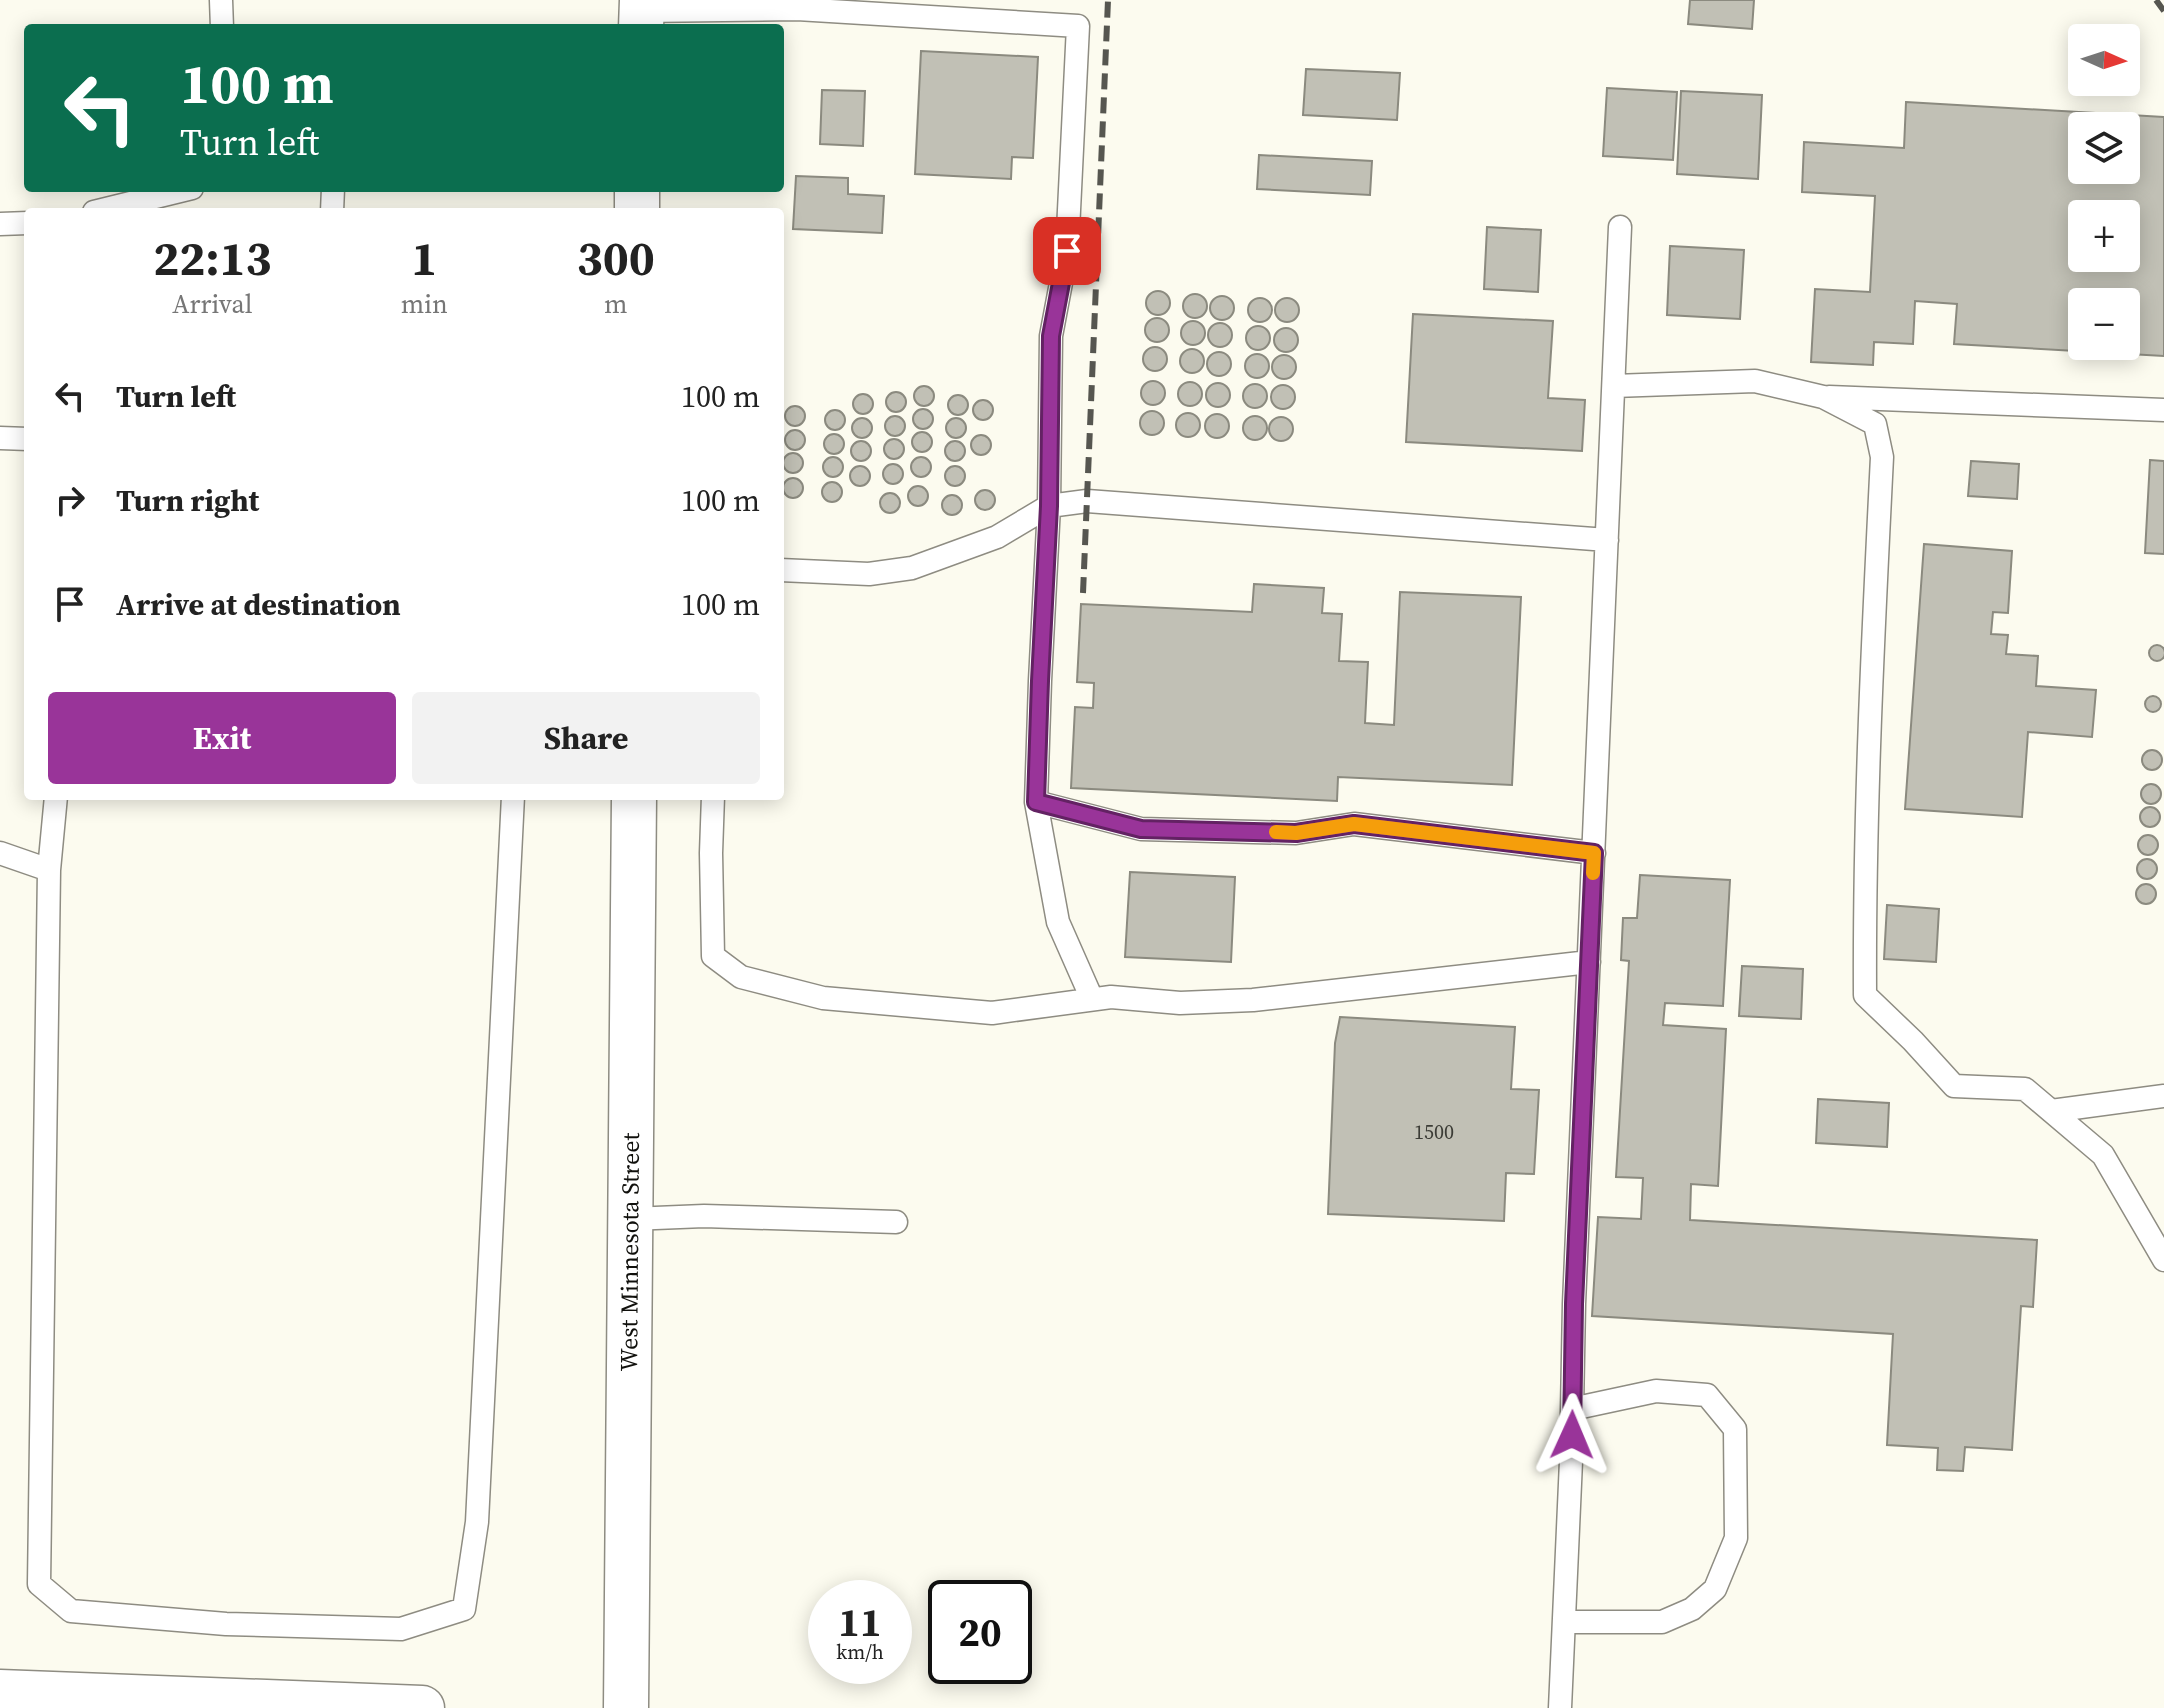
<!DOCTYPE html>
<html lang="en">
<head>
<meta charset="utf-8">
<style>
	body { margin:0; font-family:"Source Serif 4",serif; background:#f2f2f2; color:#222; height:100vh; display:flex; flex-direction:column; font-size:30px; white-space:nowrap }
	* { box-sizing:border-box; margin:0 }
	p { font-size:26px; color:#767676 }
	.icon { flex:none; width:44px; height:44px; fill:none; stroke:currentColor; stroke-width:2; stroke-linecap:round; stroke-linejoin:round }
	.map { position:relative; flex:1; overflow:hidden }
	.sheet { position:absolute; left:24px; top:208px; width:760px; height:592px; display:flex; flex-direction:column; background:#fff; border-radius:8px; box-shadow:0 4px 20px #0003 }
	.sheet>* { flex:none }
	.guide { position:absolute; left:24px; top:24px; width:760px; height:168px; border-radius:8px; box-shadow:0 4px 20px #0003; background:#0b6e4f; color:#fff; overflow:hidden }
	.needle { width:52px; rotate:93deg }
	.fabs { position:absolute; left:2068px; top:24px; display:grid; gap:16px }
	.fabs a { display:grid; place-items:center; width:72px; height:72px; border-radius:8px; background:#fff; box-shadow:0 4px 20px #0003; font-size:40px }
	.speed { position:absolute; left:808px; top:1580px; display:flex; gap:16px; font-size:40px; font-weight:700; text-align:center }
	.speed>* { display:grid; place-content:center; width:104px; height:104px; border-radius:50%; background:#fff; box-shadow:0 4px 20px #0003; line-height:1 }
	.speed small { font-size:20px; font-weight:400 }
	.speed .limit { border:4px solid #111; border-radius:12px; background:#fff; color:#111 }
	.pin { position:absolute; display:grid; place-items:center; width:68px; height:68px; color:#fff; margin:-34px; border-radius:16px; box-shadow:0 4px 12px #0006 }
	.me { position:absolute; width:88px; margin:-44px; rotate:1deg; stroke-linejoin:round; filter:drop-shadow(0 0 6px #0008) }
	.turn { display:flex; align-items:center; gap:28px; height:168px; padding:0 24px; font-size:36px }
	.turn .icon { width:104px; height:104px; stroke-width:2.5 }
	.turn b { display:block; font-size:56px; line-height:68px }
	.eta { display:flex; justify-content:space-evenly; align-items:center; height:136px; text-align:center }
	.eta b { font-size:48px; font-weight:700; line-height:56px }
	.cta { display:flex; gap:16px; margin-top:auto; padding:16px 24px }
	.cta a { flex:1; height:92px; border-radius:8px; background:#993499; color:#fff; font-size:32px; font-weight:700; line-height:92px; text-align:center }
	.cta a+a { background:#f2f2f2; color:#222 }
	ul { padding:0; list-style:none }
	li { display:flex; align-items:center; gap:24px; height:104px; padding:0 24px }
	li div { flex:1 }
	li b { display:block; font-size:30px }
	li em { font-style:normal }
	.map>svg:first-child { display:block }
</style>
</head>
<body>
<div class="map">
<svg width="2164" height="1708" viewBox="0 0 2164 1708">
	<rect width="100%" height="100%" fill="#fcfbef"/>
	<path fill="#c1c0b5" stroke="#8b8a7f" stroke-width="2" fill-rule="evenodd" d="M 1690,0 L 1754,0 L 1752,29 L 1688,24 Z
		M 921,51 L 1038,57 L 1033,158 L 1012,157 L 1011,179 L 915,174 Z
		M 1306,69 L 1400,73 L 1397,120 L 1303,115 Z
		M 1607,88 L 1677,92 L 1673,160 L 1603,156 Z
		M 822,90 L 865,91 L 863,146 L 820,144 Z
		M 1681,91 L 1762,95 L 1758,179 L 1677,174 Z
		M 1906,102 L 2164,117 L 2164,356 L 1954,344 L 1957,304 L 1915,301 L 1913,344 L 1874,342 L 1873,365 L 1811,362 L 1815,289 L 1870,292 L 1875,196 L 1802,192 L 1804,142 L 1904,148 ZM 2082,126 L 2126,126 L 2126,170 L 2082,170 ZM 2082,214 L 2126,214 L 2126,258 L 2082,258 ZM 2082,302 L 2126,302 L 2126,346 L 2082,346 Z
		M 1259,155 L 1372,161 L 1370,195 L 1257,189 Z
		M 796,176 L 848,178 L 848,194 L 884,196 L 882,233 L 793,229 Z
		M 1487,227 L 1541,230 L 1538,292 L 1484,289 Z
		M 1670,246 L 1744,250 L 1740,319 L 1667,315 Z
		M1146 303a12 12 0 1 1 24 0a12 12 0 1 1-24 0Z
		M1183 306a12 12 0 1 1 24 0a12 12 0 1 1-24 0Z
		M1210 308a12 12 0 1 1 24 0a12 12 0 1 1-24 0Z
		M1275 310a12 12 0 1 1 24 0a12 12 0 1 1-24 0Z
		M1248 310a12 12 0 1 1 24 0a12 12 0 1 1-24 0Z
		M 1413,314 L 1553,321 L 1548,398 L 1585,400 L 1582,451 L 1406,442 Z
		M1145 330a12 12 0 1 1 24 0a12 12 0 1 1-24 0Z
		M1181 333a12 12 0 1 1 24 0a12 12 0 1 1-24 0Z
		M1208 335a12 12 0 1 1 24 0a12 12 0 1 1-24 0Z
		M1246 338a12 12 0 1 1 24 0a12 12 0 1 1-24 0Z
		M1274 340a12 12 0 1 1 24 0a12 12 0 1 1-24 0Z
		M1143 359a12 12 0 1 1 24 0a12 12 0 1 1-24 0Z
		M1180 361a12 12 0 1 1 24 0a12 12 0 1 1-24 0Z
		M1207 364a12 12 0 1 1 24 0a12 12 0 1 1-24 0Z
		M1245 366a12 12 0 1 1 24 0a12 12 0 1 1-24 0Z
		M1272 367a12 12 0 1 1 24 0a12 12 0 1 1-24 0Z
		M1141 393a12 12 0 1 1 24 0a12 12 0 1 1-24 0Z
		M1178 394a12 12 0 1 1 24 0a12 12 0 1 1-24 0Z
		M1206 395a12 12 0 1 1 24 0a12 12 0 1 1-24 0Z
		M1243 396a12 12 0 1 1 24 0a12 12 0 1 1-24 0Z
		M1271 397a12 12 0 1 1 24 0a12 12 0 1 1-24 0Z
		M914 396a10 10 0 1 1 20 0a10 10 0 1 1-20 0Z
		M886 402a10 10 0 1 1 20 0a10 10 0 1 1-20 0Z
		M853 404a10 10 0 1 1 20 0a10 10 0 1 1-20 0Z
		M948 405a10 10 0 1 1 20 0a10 10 0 1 1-20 0Z
		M973 410a10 10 0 1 1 20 0a10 10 0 1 1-20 0Z
		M785 416a10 10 0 1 1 20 0a10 10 0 1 1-20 0Z
		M913 419a10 10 0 1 1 20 0a10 10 0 1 1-20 0Z
		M825 420a10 10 0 1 1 20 0a10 10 0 1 1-20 0Z
		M1140 423a12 12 0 1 1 24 0a12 12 0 1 1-24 0Z
		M1176 425a12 12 0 1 1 24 0a12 12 0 1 1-24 0Z
		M1205 426a12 12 0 1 1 24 0a12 12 0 1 1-24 0Z
		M885 426a10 10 0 1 1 20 0a10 10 0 1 1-20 0Z
		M1243 428a12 12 0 1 1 24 0a12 12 0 1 1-24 0Z
		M1269 429a12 12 0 1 1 24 0a12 12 0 1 1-24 0Z
		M946 428a10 10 0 1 1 20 0a10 10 0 1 1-20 0Z
		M852 428a10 10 0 1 1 20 0a10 10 0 1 1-20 0Z
		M785 440a10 10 0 1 1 20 0a10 10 0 1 1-20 0Z
		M912 442a10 10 0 1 1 20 0a10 10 0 1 1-20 0Z
		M824 444a10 10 0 1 1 20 0a10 10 0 1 1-20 0Z
		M971 445a10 10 0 1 1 20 0a10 10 0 1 1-20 0Z
		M884 449a10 10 0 1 1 20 0a10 10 0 1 1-20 0Z
		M945 451a10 10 0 1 1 20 0a10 10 0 1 1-20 0Z
		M851 451a10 10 0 1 1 20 0a10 10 0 1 1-20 0Z
		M783 463a10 10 0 1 1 20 0a10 10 0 1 1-20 0Z
		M823 467a10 10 0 1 1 20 0a10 10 0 1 1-20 0Z
		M911 467a10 10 0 1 1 20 0a10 10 0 1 1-20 0Z
		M 2150,460 L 2164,461 L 2164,554 L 2145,553 Z
		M 1971,461 L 2019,464 L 2017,499 L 1968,496 Z
		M883 474a10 10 0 1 1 20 0a10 10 0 1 1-20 0Z
		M945 476a10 10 0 1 1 20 0a10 10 0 1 1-20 0Z
		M850 476a10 10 0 1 1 20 0a10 10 0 1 1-20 0Z
		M783 488a10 10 0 1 1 20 0a10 10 0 1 1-20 0Z
		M822 492a10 10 0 1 1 20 0a10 10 0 1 1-20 0Z
		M908 496a10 10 0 1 1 20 0a10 10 0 1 1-20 0Z
		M975 500a10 10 0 1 1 20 0a10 10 0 1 1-20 0Z
		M880 503a10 10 0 1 1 20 0a10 10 0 1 1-20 0Z
		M942 505a10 10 0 1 1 20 0a10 10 0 1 1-20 0Z
		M 1924,544 L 2012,551 L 2008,613 L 1993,612 L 1991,634 L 2008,635 L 2006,654 L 2038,656 L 2036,686 L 2096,690 L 2092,737 L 2028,732 L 2022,817 L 1905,809 Z
		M 1254,584 L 1324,588 L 1322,613 L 1342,614 L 1339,661 L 1368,662 L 1365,723 L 1394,725 L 1400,592 L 1521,597 L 1512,785 L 1338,777 L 1337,801 L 1071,788 L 1075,707 L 1093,708 L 1094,683 L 1077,682 L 1081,604 L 1252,612 Z
		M2149 653a8 8 0 1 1 16 0a8 8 0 1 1-16 0Z
		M2145 704a8 8 0 1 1 16 0a8 8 0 1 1-16 0Z
		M2142 760a10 10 0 1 1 20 0a10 10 0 1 1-20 0Z
		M2141 794a10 10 0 1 1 20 0a10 10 0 1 1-20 0Z
		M2140 817a10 10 0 1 1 20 0a10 10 0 1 1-20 0Z
		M2138 845a10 10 0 1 1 20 0a10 10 0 1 1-20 0Z
		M2137 869a10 10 0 1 1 20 0a10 10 0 1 1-20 0Z
		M 1130,872 L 1235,877 L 1231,962 L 1125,957 Z
		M 1640,875 L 1730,880 L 1723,1006 L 1665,1003 L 1663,1025 L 1726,1029 L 1718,1186 L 1691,1184 L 1690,1220 L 2037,1240 L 2033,1307 L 2021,1306 L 2012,1450 L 1965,1447 L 1963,1471 L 1937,1470 L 1938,1448 L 1887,1445 L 1893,1334 L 1592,1316 L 1598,1217 L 1641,1219 L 1643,1178 L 1616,1177 L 1629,961 L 1621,960 L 1623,918 L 1637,918 Z
		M2136 894a10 10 0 1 1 20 0a10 10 0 1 1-20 0Z
		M 1887,905 L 1939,909 L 1936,962 L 1884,959 Z
		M 1742,966 L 1803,969 L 1801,1019 L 1739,1016 Z
		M 1340,1017 L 1515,1027 L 1511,1089 L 1539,1090 L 1534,1174 L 1506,1173 L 1504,1221 L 1328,1214 L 1335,1043 Z
		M 1818,1099 L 1889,1103 L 1887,1147 L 1816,1143 Z"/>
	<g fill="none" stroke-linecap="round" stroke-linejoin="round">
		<defs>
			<path id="lane" d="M 221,0 L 222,28
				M 642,11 L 797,9 L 1078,26 L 1067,251 L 1051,336 L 1049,506 L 1040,681 L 1036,802 L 1141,829 L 1296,833 L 1354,824 L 1594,853
				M 94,212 L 192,188
				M 332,212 L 333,188
				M 0,224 L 28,223
				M 1614,386 L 1755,381 L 1823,397 L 1875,424 L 1882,457 C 1873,636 1864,815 1865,995 L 1913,1041 L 1954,1086 L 2025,1089 L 2103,1155 L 2164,1260
				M 1829,397 L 2164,410
				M 0,438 L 28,439
				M 780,570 L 869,574 L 912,568 L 997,537 L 1049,506 L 1087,501 L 1607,540
				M 713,796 L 711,853 L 713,956 L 741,977 L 823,998 L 992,1013 L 1111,997 L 1180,1003 L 1253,1000 L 1589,962
				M 1036,802 L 1058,922 L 1092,999
				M 0,853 L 49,870 L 39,1584 L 71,1611 L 226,1624 L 401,1629 L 464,1609 L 477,1522 L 513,796
				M 49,870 L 56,796
				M 2051,1111 L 2164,1096
				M 631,1219 L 704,1216 L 896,1222
				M 1564,1622 L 1662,1622 L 1692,1609 L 1715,1589 L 1736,1538 L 1735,1429 L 1707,1395 L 1656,1391 L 1572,1409
				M 1560,1708 L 1571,1461 L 1574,1304 L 1620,227"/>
			<g id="secondary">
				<path d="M 641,28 L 642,0"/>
				<path d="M 637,212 L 637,188"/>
				<path d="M 0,1692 L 422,1708"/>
				<path id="s1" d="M 626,1708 L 634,796"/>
			</g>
		</defs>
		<use href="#lane" stroke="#8e8c82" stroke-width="25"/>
		<use href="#secondary" stroke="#8e8c82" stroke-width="47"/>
		<use href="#lane" stroke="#fff" stroke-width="22"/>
		<use href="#secondary" stroke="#fff" stroke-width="44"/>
		<path stroke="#565650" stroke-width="6" stroke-dasharray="16 8" stroke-linecap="butt" d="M 2156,0 L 2164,11
			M 1083,593 L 1108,0"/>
	</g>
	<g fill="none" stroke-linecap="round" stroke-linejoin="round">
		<defs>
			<path id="route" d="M 1067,251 L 1051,336 L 1049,506 L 1040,681 L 1036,802 L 1141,829 L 1296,833 L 1354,824 L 1594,853 L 1574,1304 L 1572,1435"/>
		</defs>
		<use href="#route" stroke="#632263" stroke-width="20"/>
		<use href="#route" stroke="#993499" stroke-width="14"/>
		<path stroke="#f59e0b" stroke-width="14" d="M 1276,832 L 1296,833 L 1354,824 L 1594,853 L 1593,873"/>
	</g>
	<g text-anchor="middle" stroke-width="6" stroke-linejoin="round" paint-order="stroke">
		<g font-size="20" fill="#3c3c36">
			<text x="1434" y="1139">1500</text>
		</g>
		<g font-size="24" fill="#10100c" stroke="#fff">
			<text dy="8" stroke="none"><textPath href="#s1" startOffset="456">West Minnesota Street</textPath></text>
		</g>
	</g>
</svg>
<div class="fabs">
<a><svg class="needle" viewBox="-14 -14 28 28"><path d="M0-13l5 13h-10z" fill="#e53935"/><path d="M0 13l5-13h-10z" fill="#767676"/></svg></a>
<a><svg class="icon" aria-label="layers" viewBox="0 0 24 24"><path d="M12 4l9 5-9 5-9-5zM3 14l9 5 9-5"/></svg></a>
<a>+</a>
<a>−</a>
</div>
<div class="speed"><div>11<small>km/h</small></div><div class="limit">20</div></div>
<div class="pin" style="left:1067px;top:251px;background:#d93025"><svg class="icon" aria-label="arrive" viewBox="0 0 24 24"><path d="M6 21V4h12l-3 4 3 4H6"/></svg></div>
<svg class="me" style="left:1572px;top:1435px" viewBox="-20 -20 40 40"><path d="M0-17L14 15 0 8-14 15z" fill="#993499" stroke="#fff" stroke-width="4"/></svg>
<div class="guide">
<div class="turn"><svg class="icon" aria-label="left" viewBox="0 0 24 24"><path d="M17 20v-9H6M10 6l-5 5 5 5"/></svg><div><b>100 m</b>Turn left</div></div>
</div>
<section class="sheet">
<div class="eta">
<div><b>22:13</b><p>Arrival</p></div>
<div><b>1</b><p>min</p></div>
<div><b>300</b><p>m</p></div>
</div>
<ul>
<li><svg class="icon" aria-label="left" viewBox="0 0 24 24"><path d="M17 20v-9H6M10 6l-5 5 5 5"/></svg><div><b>Turn left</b></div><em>100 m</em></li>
<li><svg class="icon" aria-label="right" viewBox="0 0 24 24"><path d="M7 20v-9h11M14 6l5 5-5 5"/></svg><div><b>Turn right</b></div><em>100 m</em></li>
<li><svg class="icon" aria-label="arrive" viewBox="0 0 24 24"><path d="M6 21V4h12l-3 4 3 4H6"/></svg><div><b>Arrive at destination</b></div><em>100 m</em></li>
</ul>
<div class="cta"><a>Exit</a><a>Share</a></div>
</section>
</div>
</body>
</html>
